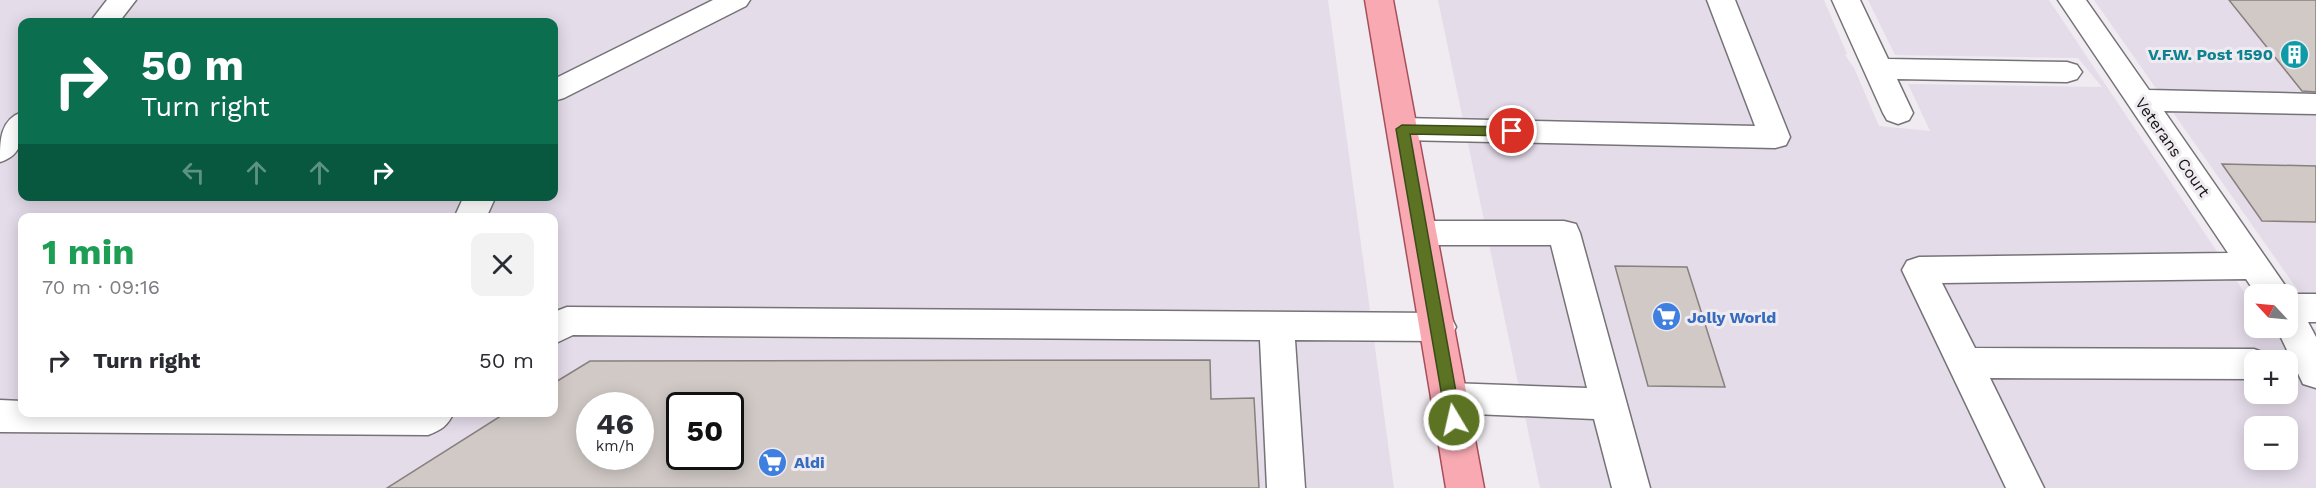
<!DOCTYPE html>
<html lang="en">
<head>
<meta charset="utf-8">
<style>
	body { margin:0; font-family:"Work Sans",sans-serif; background:#f2f2f3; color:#2b2b33; height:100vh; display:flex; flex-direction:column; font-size:22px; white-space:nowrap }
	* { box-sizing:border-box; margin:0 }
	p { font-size:20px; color:#7c7c81 }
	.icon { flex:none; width:33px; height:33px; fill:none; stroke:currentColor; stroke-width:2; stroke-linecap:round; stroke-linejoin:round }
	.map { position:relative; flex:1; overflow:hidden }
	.sheet { position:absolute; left:18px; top:213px; width:540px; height:204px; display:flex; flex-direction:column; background:#fff; border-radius:12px; box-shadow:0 3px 15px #0003 }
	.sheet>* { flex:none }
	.top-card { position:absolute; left:18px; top:18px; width:540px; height:183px; border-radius:12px; box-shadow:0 3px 15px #0003; background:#0b6e4f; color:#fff; overflow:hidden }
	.needle { width:39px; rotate:296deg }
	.fabs { position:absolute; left:2244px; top:284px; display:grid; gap:12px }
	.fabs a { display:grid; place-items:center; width:54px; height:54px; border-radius:12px; background:#fff; box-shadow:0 3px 15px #0003; font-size:30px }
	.speed { position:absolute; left:576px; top:392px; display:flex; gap:12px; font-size:30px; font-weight:700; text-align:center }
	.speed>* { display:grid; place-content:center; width:78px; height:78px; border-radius:50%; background:#fff; box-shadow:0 3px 15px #0003; line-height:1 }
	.speed small { font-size:15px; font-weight:400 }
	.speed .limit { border:3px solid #111; border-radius:9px; background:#fff; color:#111 }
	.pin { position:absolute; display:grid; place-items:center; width:51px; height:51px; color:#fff; margin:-26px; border:3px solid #fff; border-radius:50%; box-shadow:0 2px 6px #0007 }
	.me { position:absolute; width:66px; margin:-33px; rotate:351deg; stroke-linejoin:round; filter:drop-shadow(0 0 4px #0008) }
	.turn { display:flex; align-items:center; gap:21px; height:126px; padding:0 24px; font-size:27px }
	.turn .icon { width:78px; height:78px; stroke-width:2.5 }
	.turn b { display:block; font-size:42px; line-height:51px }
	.lanes { display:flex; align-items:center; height:57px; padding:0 24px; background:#0003; justify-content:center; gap:30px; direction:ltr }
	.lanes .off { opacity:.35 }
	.round { display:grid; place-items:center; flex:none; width:63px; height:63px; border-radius:12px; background:#f2f2f3 }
	.overview { display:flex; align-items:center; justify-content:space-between; height:102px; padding:0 24px }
	h1 { font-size:36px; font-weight:700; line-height:45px; color:#1e9e55 }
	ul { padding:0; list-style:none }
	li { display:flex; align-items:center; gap:18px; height:90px; padding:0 24px }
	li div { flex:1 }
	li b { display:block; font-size:22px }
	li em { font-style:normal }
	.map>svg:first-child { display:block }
</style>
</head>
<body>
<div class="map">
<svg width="2316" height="488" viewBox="0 0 2316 488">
	<rect width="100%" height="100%" fill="#efebf1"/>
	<path fill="#e4dce9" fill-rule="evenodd" d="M 0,0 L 1328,0 L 1394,488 L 0,488 ZM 22,22 L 554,22 L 554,196 L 22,196 ZM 22,218 L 554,218 L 554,412 L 22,412 ZM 590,405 L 640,405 L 640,456 L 590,456 ZM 680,405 L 730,405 L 730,456 L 680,456 Z
		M 1438,0 L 1824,0 L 1847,54 L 1845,55 L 1854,68 L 1879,126 L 1930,131 L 1908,84 L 2102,87 L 2078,58 L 1895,55 L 1868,0 L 2049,0 L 2254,307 L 2254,327 L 2316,329 L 2316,488 L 1540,488 ZM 2254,360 L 2288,360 L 2288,393 L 2254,393 ZM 2254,426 L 2288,426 L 2288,459 L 2254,459 Z
		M 2094,0 L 2316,0 L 2316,316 Z"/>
	<path fill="#d0c9c6" stroke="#87807e" stroke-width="1.5" fill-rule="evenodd" d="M 2229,0 L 2316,0 L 2316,92 L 2302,91 Z
		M 2222,164 L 2316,166 L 2316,222 L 2262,221 Z
		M 1615,266 L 1687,267 L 1725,387 L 1648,386 Z
		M 1210,360 L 1211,399 L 1254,398 L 1259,488 L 387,488 L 507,412 L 554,412 L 554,383 L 590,361 ZM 590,405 L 640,405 L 640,456 L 590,456 ZM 680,405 L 730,405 L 730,456 L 680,456 Z"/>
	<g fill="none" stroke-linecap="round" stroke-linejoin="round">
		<defs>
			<path id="minor" d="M 107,0 L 136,0 L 119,22 L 90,22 Z
				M 713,0 L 750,0 L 746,6 L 564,98 L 554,101 L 554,79 Z
				M 1707,0 L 1735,0 L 1790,137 L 1786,145 L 1775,148 L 1402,140 L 1391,137 L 1387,129 L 1391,121 L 1402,118 L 1755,126 Z
				M 1832,0 L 1860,0 L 1888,59 L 2067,62 L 2077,65 L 2082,72 L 2077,79 L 2067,82 L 1897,79 L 1913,113 L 1909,120 L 1898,124 L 1887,120 L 1883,113 Z
				M 2058,0 L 2086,0 L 2149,90 L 2316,94 L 2316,114 L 2164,111 L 2291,294 L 2316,294 L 2316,322 L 2308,322 L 2316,337 L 2316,388 L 2303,384 L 2276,327 L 2288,327 L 2288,294 L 2256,294 L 2246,279 L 1942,283 L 1975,348 L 2254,349 L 2267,354 L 2270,360 L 2254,360 L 2254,379 L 1990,378 L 2044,488 L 2006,488 L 1902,270 L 1907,261 L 1919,257 L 2228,253 Z
				M 22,112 C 24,134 24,155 0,162 C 0,140 0,120 22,112 Z
				M 464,196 L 496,196 L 486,218 L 454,218 Z
				M 1421,221 L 1564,221 L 1576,224 L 1580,233 L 1650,488 L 1612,488 L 1594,419 L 1450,413 L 1437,409 L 1432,398 L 1437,387 L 1450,383 L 1587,388 L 1551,245 L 1421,245 L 1409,242 L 1405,233 L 1409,224 Z
				M 567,307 L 1439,313 L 1451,317 L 1456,327 L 1451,337 L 1439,341 L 1295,340 L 1305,488 L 1267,488 L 1260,340 L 573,335 L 554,344 L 554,312 Z
				M 0,400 L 22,401 L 22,412 L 454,412 C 448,426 441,430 428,435 L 0,432 Z"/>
			<path id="major" d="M 1365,0 L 1393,0 L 1484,488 L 1446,488 Z"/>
		</defs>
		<use href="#minor" stroke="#767378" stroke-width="3"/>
		<use href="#major" stroke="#a64f5a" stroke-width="3"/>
		<use href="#minor" fill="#fff" fill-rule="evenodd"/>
		<use href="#major" fill="#f8a9b2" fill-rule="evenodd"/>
	</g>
	<path fill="#5c7324" stroke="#3c4b17" stroke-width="1.5" d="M 1402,125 L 1512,127 L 1519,131 L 1512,136 L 1410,134 L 1461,420 L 1454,427 L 1446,420 L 1396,129 Z"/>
	<defs>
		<symbol id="building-disc" viewBox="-11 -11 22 22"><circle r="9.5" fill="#0f9aa8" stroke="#efebf1"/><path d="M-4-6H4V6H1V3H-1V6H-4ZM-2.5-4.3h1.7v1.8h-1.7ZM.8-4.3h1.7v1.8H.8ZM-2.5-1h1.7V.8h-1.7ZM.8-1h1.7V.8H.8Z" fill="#fff"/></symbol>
		<symbol id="supermarket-disc" viewBox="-11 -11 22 22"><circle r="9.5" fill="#3f7fe0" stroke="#efebf1"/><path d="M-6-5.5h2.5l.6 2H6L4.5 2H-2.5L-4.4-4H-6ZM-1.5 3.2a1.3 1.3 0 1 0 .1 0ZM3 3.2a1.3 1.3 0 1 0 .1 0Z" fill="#fff"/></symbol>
	</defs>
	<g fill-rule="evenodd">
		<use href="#building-disc" x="2278" y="38" width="33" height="33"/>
		<use href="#supermarket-disc" x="1650" y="300" width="33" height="33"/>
		<use href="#supermarket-disc" x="756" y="446" width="33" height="33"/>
	</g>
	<g text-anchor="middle" stroke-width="6" stroke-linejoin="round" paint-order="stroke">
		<g font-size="16" font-weight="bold" fill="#0d838f" stroke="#efebf1" text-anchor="end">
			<text x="2273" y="60">V.F.W. Post 1590</text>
		</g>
		<g font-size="16" fill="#151315" stroke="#efebf1">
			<text transform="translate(2173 147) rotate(55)" y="6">Veterans Court</text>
		</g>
		<g font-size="16" font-weight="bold" fill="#366cbe" stroke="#efebf1" text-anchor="start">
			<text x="1687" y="323">Jolly World</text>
			<text x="794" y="468">Aldi</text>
		</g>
	</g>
</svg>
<div class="fabs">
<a><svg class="needle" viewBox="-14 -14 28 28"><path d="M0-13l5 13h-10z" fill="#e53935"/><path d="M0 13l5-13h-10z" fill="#7c7c81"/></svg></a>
<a>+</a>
<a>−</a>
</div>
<div class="speed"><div>46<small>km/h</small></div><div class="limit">50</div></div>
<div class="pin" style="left:1512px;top:131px;background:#d93025"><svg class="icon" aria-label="arrive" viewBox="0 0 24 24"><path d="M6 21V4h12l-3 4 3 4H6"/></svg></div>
<svg class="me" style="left:1454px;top:420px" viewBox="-20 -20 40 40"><circle r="17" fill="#5c7324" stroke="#fff" stroke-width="3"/><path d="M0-11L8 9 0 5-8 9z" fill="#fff"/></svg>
<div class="top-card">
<div class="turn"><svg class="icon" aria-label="right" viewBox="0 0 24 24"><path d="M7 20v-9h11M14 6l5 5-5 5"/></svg><div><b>50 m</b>Turn right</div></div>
<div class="lanes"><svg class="icon off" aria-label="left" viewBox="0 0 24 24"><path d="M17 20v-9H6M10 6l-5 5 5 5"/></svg><svg class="icon off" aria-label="ahead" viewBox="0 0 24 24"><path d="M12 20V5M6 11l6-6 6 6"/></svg><svg class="icon off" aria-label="ahead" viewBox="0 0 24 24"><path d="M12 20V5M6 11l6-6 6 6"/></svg><svg class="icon" aria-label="right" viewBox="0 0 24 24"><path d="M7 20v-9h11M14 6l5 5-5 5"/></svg></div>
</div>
<section class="sheet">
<div class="overview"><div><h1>1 min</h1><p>70 m · 09:16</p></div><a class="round"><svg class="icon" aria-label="close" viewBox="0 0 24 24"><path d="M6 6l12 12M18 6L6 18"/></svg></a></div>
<ul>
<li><svg class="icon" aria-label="right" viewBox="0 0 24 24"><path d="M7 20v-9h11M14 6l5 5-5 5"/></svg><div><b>Turn right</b></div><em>50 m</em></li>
</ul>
</section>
</div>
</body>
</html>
